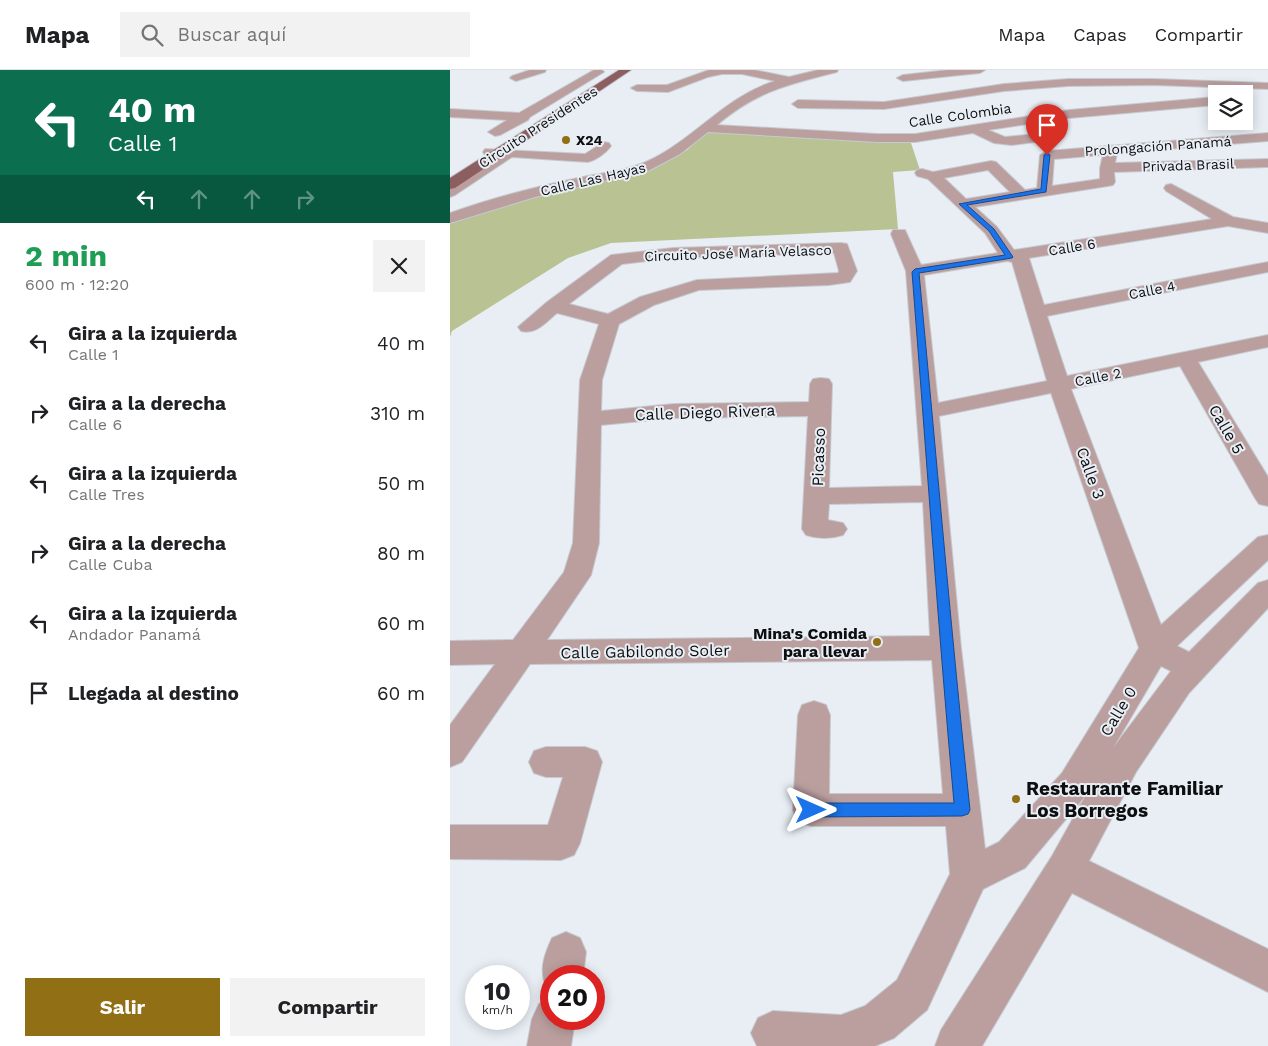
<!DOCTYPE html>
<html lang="es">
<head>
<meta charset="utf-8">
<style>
	body { margin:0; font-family:"Work Sans",sans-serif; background:#f2f2f2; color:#202124; height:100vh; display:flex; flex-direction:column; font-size:19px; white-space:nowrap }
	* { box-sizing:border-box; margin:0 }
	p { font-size:16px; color:#757577 }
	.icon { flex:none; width:28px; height:28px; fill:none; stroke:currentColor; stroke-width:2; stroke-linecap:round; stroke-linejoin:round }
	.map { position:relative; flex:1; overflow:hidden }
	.panel { display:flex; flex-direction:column; background:#fff; width:450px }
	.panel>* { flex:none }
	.hud { background:#0b6e4f; color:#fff; overflow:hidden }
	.controls { position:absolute; left:758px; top:15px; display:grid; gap:10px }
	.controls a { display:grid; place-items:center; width:45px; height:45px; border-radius:0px; background:#fff; box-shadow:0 2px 12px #0003; font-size:25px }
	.speed { position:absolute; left:15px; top:895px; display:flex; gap:10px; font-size:25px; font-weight:700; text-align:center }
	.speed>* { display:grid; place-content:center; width:65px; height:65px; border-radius:50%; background:#fff; box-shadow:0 2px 12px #0003; line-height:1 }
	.speed small { font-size:12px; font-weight:400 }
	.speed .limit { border:8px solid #d22; background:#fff; color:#111 }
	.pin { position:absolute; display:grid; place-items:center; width:42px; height:42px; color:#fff; margin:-51px -21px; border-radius:50% 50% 50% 0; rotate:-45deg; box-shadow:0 0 5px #0007 }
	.pin .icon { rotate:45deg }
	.me { position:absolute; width:55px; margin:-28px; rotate:90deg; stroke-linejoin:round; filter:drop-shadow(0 0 4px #0008) }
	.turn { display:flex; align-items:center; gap:18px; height:105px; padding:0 25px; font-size:22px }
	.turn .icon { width:65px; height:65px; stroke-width:2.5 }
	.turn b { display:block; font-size:35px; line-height:42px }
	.lanes { display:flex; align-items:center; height:48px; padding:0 25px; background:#0003; justify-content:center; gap:25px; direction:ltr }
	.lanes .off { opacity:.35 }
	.round { display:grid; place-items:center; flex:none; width:52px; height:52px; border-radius:0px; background:#f2f2f2 }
	.summary { display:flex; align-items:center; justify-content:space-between; height:85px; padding:0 25px }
	h1 { font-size:30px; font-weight:700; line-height:38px; color:#1e9e55 }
	.primary-button { display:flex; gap:10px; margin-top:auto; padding:10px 25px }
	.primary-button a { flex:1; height:58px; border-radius:0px; background:#906f15; color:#fff; font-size:20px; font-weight:700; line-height:58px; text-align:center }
	.primary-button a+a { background:#f2f2f2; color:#202124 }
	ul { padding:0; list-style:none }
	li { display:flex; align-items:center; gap:15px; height:70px; padding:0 25px }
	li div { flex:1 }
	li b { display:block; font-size:19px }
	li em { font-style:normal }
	header { display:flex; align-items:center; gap:30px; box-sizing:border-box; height:70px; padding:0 25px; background:#fff; border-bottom:1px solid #e0e0e0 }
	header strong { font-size:24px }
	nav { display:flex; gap:28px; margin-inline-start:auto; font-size:18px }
	.search { width:350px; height:45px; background:#f2f2f2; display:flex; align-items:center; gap:12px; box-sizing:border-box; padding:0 18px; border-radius:0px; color:#757577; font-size:19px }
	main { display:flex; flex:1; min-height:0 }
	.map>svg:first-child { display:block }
</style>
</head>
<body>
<header>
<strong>Mapa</strong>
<div class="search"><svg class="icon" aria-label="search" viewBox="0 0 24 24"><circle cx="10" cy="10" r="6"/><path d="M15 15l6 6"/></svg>Buscar aquí</div>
<nav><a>Mapa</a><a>Capas</a><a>Compartir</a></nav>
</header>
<main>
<section class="panel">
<div class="hud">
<div class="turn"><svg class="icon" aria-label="left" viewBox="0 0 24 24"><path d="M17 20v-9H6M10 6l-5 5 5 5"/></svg><div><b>40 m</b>Calle 1</div></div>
<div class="lanes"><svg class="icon" aria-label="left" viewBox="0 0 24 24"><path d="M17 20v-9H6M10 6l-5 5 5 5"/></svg><svg class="icon off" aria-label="ahead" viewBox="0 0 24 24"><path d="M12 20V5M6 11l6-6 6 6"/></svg><svg class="icon off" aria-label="ahead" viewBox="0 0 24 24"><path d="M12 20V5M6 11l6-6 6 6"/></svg><svg class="icon off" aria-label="right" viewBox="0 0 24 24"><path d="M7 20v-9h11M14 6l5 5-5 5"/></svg></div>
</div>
<div class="summary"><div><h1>2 min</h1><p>600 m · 12:20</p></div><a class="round"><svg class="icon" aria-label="close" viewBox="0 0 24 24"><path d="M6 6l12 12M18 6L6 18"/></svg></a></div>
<ul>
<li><svg class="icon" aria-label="left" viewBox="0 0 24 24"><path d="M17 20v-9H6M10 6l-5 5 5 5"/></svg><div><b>Gira a la izquierda</b><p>Calle 1</p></div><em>40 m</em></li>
<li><svg class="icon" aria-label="right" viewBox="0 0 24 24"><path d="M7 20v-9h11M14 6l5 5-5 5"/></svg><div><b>Gira a la derecha</b><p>Calle 6</p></div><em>310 m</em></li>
<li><svg class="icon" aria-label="left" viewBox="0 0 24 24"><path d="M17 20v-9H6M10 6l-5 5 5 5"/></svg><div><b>Gira a la izquierda</b><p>Calle Tres</p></div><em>50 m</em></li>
<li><svg class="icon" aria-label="right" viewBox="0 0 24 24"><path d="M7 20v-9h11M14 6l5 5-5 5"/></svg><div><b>Gira a la derecha</b><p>Calle Cuba</p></div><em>80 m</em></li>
<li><svg class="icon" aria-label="left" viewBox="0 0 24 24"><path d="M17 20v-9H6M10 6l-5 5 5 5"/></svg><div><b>Gira a la izquierda</b><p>Andador Panamá</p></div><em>60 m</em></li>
<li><svg class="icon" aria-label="arrive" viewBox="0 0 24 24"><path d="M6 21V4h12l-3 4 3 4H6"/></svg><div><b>Llegada al destino</b></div><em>60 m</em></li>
</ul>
<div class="primary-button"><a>Salir</a><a>Compartir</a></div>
</section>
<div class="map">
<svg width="818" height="976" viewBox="0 0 818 976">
	<rect width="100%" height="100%" fill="#e8eef4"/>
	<path fill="#b9c292" d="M 259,59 L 460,70 L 470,100 L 443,102 L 448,159 L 161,173 L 118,188 L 2,261 L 0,267 L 0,152 L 36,139 L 205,98 L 237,80 Z"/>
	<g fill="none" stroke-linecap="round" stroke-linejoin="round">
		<defs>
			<path id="minor" d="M 80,0 L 96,0 L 95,2 L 66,11 L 60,8 L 62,6 Z
				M 144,0 L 152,0 L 154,2 L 80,47 L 78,50 L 50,65 L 45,66 L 38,62 L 57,50 L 0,47 L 0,39 L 69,43 Z
				M 259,0 L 304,0 L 339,7 L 368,0 L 388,0 L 387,2 C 337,15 307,21 267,55 L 427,64 L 465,64 L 619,40 L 766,27 L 766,35 L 619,48 L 538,60 L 555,67 L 585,64 L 592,68 L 585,72 L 561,75 L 544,73 L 523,63 L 465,72 L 427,72 L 258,62 L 230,84 L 198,101 L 85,127 L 0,153 L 0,143 C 42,128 85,117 128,108 C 151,103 176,101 198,91 C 245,69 274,27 325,11 L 292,4 L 272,4 L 258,7 L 218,22 L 187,21 L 181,18 L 187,15 L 217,15 Z
				M 498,0 L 535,0 L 530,3 L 453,11 L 447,8 L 453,5 Z
				M 618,9 L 704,9 L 818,13 L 818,19 L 704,15 L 618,16 L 554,21 L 434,39 L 348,38 L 342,34 L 348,30 L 434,32 L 554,14 Z
				M 818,63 L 818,71 L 667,83 L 665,93 L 818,89 L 818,97 L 664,102 L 665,112 L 663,115 L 658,116 L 525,137 L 547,157 L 564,180 L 762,149 L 716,121 L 714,118 L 716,115 L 721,114 L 783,147 L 818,153 L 818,163 L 778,156 L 579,188 L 594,235 L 818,192 L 818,202 L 597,246 L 617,306 L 818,265 L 818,277 L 748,292 L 818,407 L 818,436 L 809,434 L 805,428 L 730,296 L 621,319 L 711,555 L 808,467 L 818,465 L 818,490 L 727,576 L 739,582 L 808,513 L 818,510 L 818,538 L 739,623 L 686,702 L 639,791 L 818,879 L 818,922 L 622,823 L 532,976 L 485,976 L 491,960 L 602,786 L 636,725 L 575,798 L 533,819 L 477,940 L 444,968 L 425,976 L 307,976 L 301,963 L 308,948 L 323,941 L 391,945 L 415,936 L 447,910 L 500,804 L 496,756 L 361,756 L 348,752 L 343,740 L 348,645 L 352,635 L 364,631 L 376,635 L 380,645 L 379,724 L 493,724 L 482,590 L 80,594 L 12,692 L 0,697 L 0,655 L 45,594 L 0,595 L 0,571 L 63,570 L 114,502 L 123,473 L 130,310 L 149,254 L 107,243 C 96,252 86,265 71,261 L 68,257 L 97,232 L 161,185 L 223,178 L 391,173 L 397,174 L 407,201 L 400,212 L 379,215 L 249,220 L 204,235 L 169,254 L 152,310 L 151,341 L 224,334 L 359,332 L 360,314 L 363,309 L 371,308 L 379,309 L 382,314 L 379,418 L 472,416 L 456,201 L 441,164 L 443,160 L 455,160 L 471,195 L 548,183 L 535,163 L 478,109 L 467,106 L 465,103 L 467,100 L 472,99 L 483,102 L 541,91 L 546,92 L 575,120 L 587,118 L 590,85 L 597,81 ZM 653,85 L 650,98 L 650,109 L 602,116 L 604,89 ZM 538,100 L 560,122 L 516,129 L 494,108 ZM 384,183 L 389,201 L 388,203 L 247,210 L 190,227 L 158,244 L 119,234 L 172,194 L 223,188 ZM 557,191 L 562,192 L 597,311 L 488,333 L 474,205 ZM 601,323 L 689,578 L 612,703 L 549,772 L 535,779 L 511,578 L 489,346 ZM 358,346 L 352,459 L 356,465 C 368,469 381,469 393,465 L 397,459 L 393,453 L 378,450 L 379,434 L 473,432 L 480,566 L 97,570 L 141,505 L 149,473 L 151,355 L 224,348 ZM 711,596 L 721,601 L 663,678 Z
				M 154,72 L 159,73 L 161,76 C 156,83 146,90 138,92 L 62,87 L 5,125 L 0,127 L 0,115 L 44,86 L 35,85 L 33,82 L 35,79 L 135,84 Z
				M 96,677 L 135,677 L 147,681 L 152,692 L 130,773 L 124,785 L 111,790 L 0,789 L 0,755 L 98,755 L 113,707 L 96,707 L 84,703 L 79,692 L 84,681 Z
				M 116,862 L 130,868 L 136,882 L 133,906 L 101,906 L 101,922 L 97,921 C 89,900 93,888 102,868 Z
				M 101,929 L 101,949 L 125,949 L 121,976 L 77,976 L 82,949 L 89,934 Z"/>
			<path id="major" d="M 169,0 L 181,0 L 5,118 L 0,119 L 0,108 Z"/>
		</defs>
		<use href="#minor" stroke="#c5cad0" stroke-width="2"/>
		<use href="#major" stroke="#c5cad0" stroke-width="2"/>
		<use href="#minor" fill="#bb9f9f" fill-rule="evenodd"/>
		<use href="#major" fill="#8d5e5f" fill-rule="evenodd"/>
	</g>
	<path fill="#1a73e8" stroke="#114b97" d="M 597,83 L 600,85 L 596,122 L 517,135 L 544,159 L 563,187 L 562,188 L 469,203 C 486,382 501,561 520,740 L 518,744 L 512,746 L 361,747 L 356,745 L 354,740 L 356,735 L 361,733 L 504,733 C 488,556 476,379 462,202 L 465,199 L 555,185 L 539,161 L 509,134 L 591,119 L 594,85 Z"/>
	<g fill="#906f15" stroke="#e8eef4" stroke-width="2">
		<circle cx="116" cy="70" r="5"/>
		<circle cx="427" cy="572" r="5"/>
		<circle cx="566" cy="729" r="5"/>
	</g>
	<g text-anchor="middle" stroke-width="4" stroke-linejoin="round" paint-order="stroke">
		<g font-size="14" fill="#0c0e10" stroke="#e8eef4">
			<text transform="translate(510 45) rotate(-8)" y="5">Calle Colombia</text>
			<text transform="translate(88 57) rotate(-33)" y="5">Circuito Presidentes</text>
			<text transform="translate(708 76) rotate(-4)" y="5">Prolongación Panamá</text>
			<text transform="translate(738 95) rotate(-2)" y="5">Privada Brasil</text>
			<text transform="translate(143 109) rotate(-13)" y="5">Calle Las Hayas</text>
			<text transform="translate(622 177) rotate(-9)" y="5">Calle 6</text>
			<text transform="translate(288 183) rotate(-2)" y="5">Circuito José María Velasco</text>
			<text transform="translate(702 220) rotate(-11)" y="5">Calle 4</text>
			<text transform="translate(648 307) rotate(-11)" y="5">Calle 2</text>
		</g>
		<g font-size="14" font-weight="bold" fill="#0c0e10" stroke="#e8eef4" text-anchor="start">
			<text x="126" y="75">X24</text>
		</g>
		<g font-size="16" fill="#0c0e10" stroke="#e8eef4">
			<text transform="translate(255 342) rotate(-2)" y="6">Calle Diego Rivera</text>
			<text transform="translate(777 359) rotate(60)" y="6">Calle 5</text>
			<text transform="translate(368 387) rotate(-88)" y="6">Picasso</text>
			<text transform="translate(641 403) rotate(70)" y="6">Calle 3</text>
			<text transform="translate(195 581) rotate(-1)" y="6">Calle Gabilondo Soler</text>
			<text transform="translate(668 641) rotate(-59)" y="6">Calle 0</text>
		</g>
		<g font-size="16" font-weight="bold" fill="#0c0e10" stroke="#e8eef4" text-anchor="end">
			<text x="417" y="569">Mina's Comida<tspan x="417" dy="18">para llevar</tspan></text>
		</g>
		<g font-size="19" font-weight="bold" fill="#0c0e10" stroke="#e8eef4" text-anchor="start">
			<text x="576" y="725">Restaurante Familiar<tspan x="576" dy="22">Los Borregos</tspan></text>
		</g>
	</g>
</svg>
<div class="controls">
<a><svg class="icon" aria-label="layers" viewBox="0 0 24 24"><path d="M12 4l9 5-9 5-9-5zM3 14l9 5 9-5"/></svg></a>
</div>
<div class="speed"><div>10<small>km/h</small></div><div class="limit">20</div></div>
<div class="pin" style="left:597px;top:85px;background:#d93025"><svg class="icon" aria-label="arrive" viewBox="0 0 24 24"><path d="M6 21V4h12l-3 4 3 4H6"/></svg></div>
<svg class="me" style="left:361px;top:740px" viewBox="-20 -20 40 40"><path d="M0-17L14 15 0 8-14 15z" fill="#1a73e8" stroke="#fff" stroke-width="4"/></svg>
</div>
</main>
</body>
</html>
